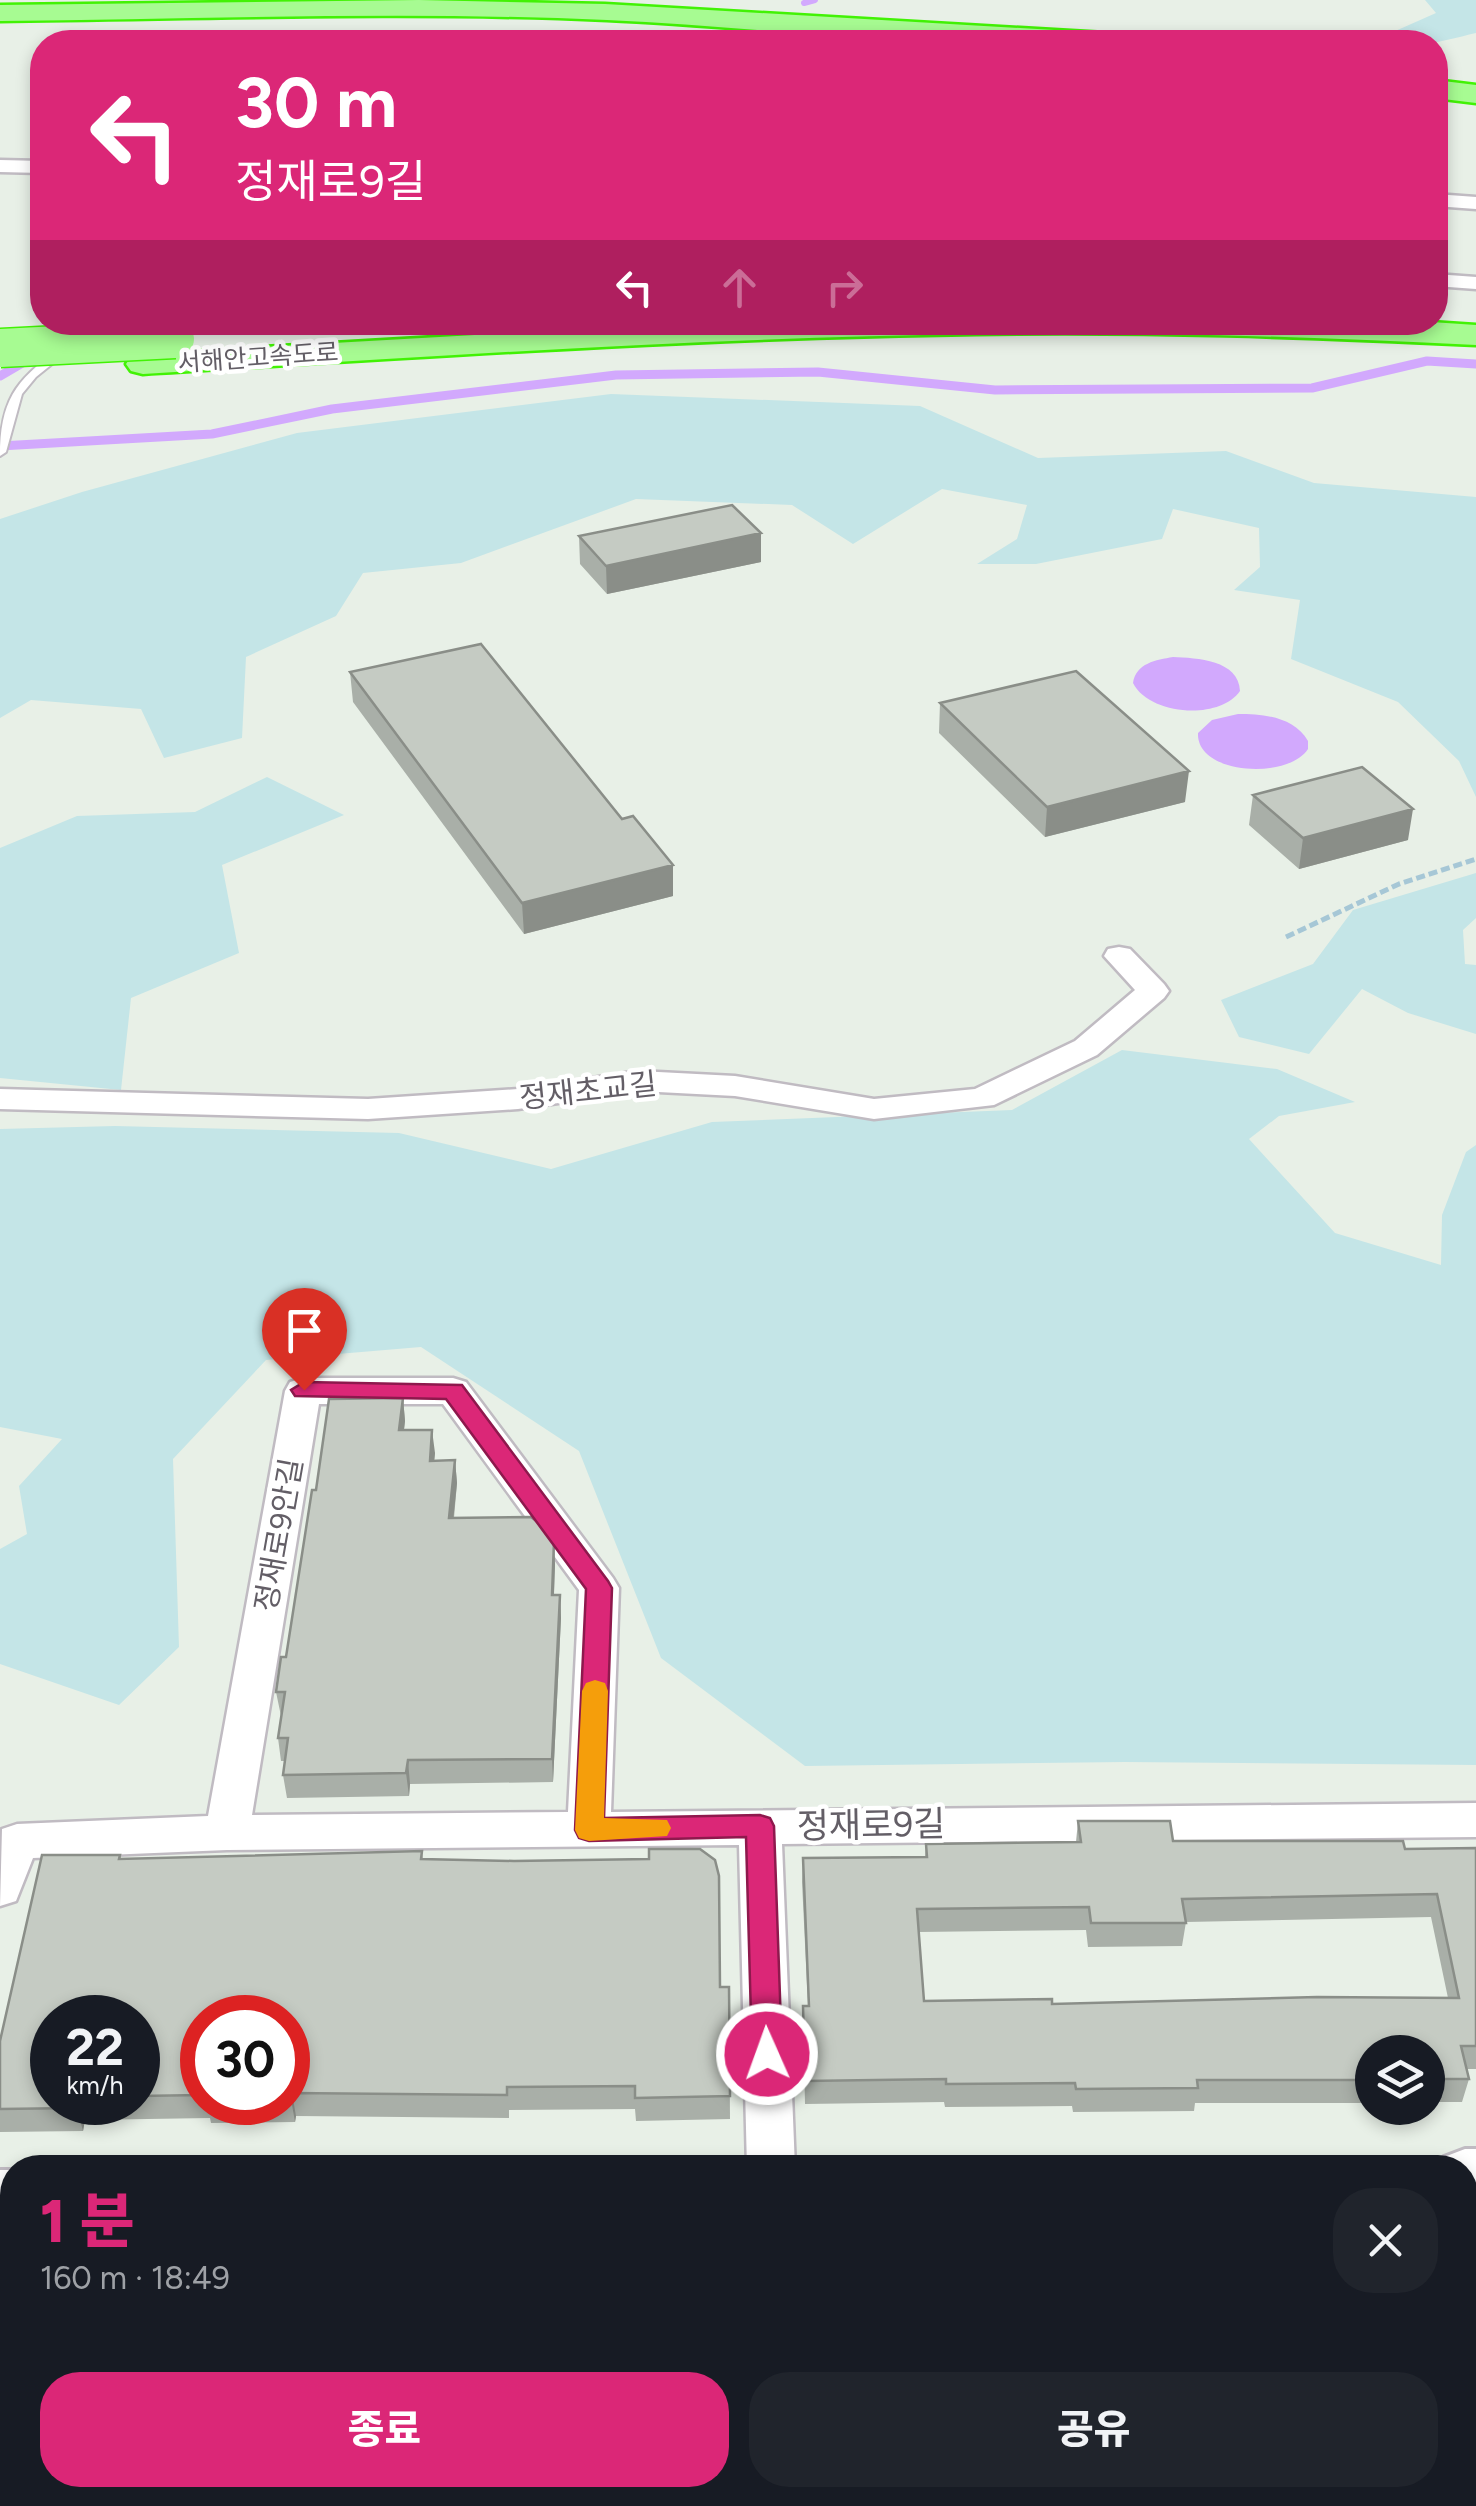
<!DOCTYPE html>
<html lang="ko">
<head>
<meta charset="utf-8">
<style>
	body { margin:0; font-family:Figtree,"Noto Sans KR",sans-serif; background:#20242c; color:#f1f3f6; height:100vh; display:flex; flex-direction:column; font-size:38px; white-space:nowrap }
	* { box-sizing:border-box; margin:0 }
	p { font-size:32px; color:#9ea1a6 }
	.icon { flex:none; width:55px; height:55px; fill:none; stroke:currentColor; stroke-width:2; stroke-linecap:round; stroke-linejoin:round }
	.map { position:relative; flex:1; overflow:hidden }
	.panel { position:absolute; left:0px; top:2155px; width:1478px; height:352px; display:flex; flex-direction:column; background:#171b24; border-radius:40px 40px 0 0; box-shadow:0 5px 15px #0003 }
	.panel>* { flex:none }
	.hud { position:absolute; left:30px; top:30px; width:1418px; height:305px; border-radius:40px; box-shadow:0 5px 15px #0003; background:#db2777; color:#fff; overflow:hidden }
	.tools { position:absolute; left:1355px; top:2035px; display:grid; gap:20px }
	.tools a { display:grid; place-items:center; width:90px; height:90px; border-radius:50%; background:#171b24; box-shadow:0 5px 15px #0003; font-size:50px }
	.speed { position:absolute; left:30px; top:1995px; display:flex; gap:20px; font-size:50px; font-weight:700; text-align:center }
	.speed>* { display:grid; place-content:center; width:130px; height:130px; border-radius:50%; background:#171b24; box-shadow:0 5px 15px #0003; line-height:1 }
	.speed small { font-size:25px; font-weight:400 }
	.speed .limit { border:15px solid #d22; background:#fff; color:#111 }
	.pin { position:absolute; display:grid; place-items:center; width:85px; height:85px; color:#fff; margin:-102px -42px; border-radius:50% 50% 50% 0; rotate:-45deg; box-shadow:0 0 10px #0007 }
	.pin .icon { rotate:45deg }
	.me { position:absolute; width:110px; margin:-55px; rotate:358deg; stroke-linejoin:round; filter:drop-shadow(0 0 8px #0008) }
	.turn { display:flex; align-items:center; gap:35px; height:210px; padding:0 40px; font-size:45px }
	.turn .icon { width:130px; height:130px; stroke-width:2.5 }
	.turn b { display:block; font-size:70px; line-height:85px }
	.lanes { display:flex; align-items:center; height:95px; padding:0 40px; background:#0003; justify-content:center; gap:50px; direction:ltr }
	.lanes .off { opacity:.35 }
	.round { display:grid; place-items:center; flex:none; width:105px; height:105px; border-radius:40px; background:#20242c }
	.summary { display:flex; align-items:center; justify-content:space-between; height:170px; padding:0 40px }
	h1 { font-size:60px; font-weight:800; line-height:75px; color:#db2777 }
	.action { display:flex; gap:20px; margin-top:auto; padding:20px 40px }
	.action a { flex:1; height:115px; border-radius:40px; background:#db2777; color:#fff; font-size:40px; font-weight:800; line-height:115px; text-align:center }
	.action a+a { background:#20242c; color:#f1f3f6 }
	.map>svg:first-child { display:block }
</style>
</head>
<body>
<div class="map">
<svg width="1476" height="2506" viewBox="0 0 1476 2506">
	<rect width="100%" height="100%" fill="#e8f0e7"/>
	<path fill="#c4e5e7" d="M 1425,0 L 1476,0 L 1476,33 C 1449,39 1409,53 1384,36 L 1436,13 Z
		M 611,394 L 920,406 L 1038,458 L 1226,451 L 1314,483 L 1476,497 L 1476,797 L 1459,761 L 1398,702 L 1291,659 L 1300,600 L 1234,590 L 1260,567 L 1259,528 L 1173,509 L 1162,539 L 1036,564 L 977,564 L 1017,539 L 1027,505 L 942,489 L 853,544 L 792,505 L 636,499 L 461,563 L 363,573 L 336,616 L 246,657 L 242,738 L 164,758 L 141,709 L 31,700 L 0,718 L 0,519 L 82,492 L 297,433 Z
		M 267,777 L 344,815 L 222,865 L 239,953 L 131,998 L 121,1090 L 0,1078 L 0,848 L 77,816 L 195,812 Z
		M 1476,873 L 1476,918 L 1463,930 L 1465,964 L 1476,965 L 1476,1034 L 1408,1013 L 1362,989 L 1309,1054 L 1239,1037 L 1221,1000 L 1313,964 L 1353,910 Z
		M 1122,1050 L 1277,1069 L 1355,1102 L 1279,1116 L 1249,1139 L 1335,1233 L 1441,1265 L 1442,1215 L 1466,1152 L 1476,1145 L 1476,1765 L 1125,1762 L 805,1766 L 661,1658 L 579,1451 L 421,1347 L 266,1360 L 173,1459 L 179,1647 L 119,1705 L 0,1664 L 0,1549 L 27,1534 L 19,1486 L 62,1439 L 0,1427 L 0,1129 L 115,1126 L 399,1133 L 551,1169 L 712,1122 L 1012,1110 Z"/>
	<path fill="#d2a9fd" d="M 1173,657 C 1197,658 1239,660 1240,691 C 1219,721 1149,715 1133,683 C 1136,663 1156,660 1173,657 Z
		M 1238,714 C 1264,714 1294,717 1308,741 L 1308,749 C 1288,780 1196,775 1198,733 L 1212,720 Z"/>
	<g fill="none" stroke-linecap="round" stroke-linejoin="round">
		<path stroke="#d2a9fd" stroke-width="6" d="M 804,3 L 815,0"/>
		<path stroke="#d2a9fd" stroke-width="9" d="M 0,376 L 29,359
			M 0,446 L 212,434 L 332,409 L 616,375 L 818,372 L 995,390 L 1312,388 L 1427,361 L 1476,364"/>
		<defs>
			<path id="service" d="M 58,350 L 67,352 L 36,377 L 22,394 L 6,452 L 0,456 C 0,402 15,380 58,350 Z"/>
			<path id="minor" d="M 0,160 L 42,161 L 42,173 L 0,172 Z
				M 1435,194 L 1476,197 L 1476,209 L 1435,206 Z
				M 1435,274 L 1476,277 L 1476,289 L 1435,286 Z
				M 1119,947 L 1130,949 L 1164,984 L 1169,991 L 1164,998 L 1097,1055 L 994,1105 L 874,1119 L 735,1096 L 639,1091 L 518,1109 L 368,1119 L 0,1109 L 0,1089 L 368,1099 L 518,1089 L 639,1071 L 735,1076 L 874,1099 L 975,1089 L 1075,1041 L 1135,990 L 1104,956 L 1108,949 Z
				M 303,1378 L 453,1378 L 466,1382 L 613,1578 L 619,1588 L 611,1812 L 1476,1803 L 1476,1837 L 782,1844 L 795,2168 L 747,2168 L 739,1845 L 227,1850 L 33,1858 L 16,1901 L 0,1906 L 2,1829 L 17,1824 L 208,1816 L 285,1391 L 290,1382 ZM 319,1404 L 443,1404 L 579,1590 L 568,1812 L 252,1815 Z
				M 749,2495 L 801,2495 L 802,2506 L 748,2506 Z"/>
			<path id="tertiary" d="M 1465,2149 L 1476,2149 L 1476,2201 L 1465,2201 L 1465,2168 L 1439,2168 L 1444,2157 Z
				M 0,2170 L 12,2170 L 12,2222 L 0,2222 Z
				M 1465,2221 L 1476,2221 L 1476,2275 L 1465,2275 Z
				M 0,2236 L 12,2236 L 12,2290 L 0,2290 Z"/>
			<path id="motorway" d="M 419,0 L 605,4 L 1123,34 L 1137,42 C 963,54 781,28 607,20 C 405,11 202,19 0,21 L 0,5 Z
				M 1435,80 L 1476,85 L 1476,103 L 1435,98 Z
				M 699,322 L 1431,322 L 1476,325 L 1476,345 C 1309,337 1143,331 976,334 C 698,338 420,357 143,374 L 131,371 L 126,364 L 131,357 L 143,354 Z"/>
		</defs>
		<use href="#service" stroke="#c0bbc2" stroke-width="4"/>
		<use href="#minor" stroke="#c0bbc2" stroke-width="5"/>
		<use href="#tertiary" stroke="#c0bbc2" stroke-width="6"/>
		<use href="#motorway" stroke="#42f205" stroke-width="5"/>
		<path stroke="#a6c7d6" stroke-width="5" stroke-dasharray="9 4" stroke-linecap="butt" d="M 1286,937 L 1399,884 L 1476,859"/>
		<use href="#service" fill="#fff" fill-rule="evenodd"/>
		<use href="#minor" fill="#fff" fill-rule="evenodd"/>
		<use href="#tertiary" fill="#fff" fill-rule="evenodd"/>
		<use href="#motorway" fill="#a7fb92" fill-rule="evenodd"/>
		<defs>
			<path id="motorway-bridge" d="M 0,348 L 175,339"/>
		</defs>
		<use href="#motorway-bridge" stroke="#42f205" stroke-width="41" stroke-linecap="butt"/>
		<use href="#motorway-bridge" stroke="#a7fb92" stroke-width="38"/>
	</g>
	<path fill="#a9afa8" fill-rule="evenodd" d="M 761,533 L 761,562 L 607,594 L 580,564 L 579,536 Z
		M 350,672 L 622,819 L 673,865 L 673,896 L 524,934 L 353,702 Z
		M 940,703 L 1185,802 L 1045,837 L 939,733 Z
		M 1253,795 L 1408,840 L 1299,869 L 1249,825 Z
		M 403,1398 L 405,1421 L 404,1430 L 435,1453 L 434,1461 L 455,1460 L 457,1483 L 454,1518 L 555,1564 L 554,1595 L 560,1595 L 561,1618 L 553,1782 L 410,1784 L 409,1796 L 287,1798 L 283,1775 L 285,1761 L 281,1761 L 278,1738 L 281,1716 L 276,1692 L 286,1657 L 316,1490 Z
		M 1078,1821 L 1173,1841 L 1405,1849 L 1476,1848 L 1476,2069 L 1466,2069 L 1469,2079 L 1462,2102 L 1428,2102 L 1428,2052 L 1372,2052 L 1372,2103 L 1195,2103 L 1194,2111 L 1073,2112 L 1072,2106 L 945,2107 L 944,2102 L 805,2104 L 803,2006 L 808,2006 L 802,1882 L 803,1858 L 925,1857 L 926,1844 L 1076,1842 ZM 1431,1917 L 1448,1998 L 1052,2004 L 924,2001 L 919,1932 L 1086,1930 L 1088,1947 L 1182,1946 L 1186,1922 Z
		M 422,1851 L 423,1860 L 720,1987 L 729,1987 L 730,2119 L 636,2121 L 635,2109 L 509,2110 L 509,2118 L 296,2116 L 295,2122 L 211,2123 L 210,2118 L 85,2120 L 83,2131 L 0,2132 L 0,2041 L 120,1855 L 121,1859 ZM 138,2018 L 138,2102 L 52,2102 ZM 202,2018 L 288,2018 L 288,2102 L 202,2102 Z
		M 1476,2287 L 1476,2441 L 1465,2441 L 1465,2288 Z"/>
	<path fill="#8a8e88" d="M 761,533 L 761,562 L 607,594 L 606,566 Z
		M 1189,771 L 1185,802 L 1045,837 L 1047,807 Z
		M 1413,809 L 1408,840 L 1299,869 L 1303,838 Z
		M 673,865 L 673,896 L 524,934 L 522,903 Z
		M 403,1398 L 405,1421 L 401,1453 L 399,1430 Z
		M 432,1430 L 435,1453 L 432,1484 L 430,1461 Z
		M 455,1460 L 457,1483 L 451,1541 L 449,1518 Z
		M 554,1541 L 555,1564 L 553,1618 L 552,1595 Z
		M 560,1595 L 561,1618 L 553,1782 L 552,1759 Z
		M 408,1760 L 410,1784 L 409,1796 L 406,1773 Z
		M 292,2093 L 296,2116 L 295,2122 L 291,2099 Z
		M 78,2102 L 80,2102 L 85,2120 L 83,2131 L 77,2108 Z
		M 478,2495 L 482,2495 L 482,2506 L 478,2506 Z"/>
	<path fill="#c5cbc3" stroke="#8a8e88" stroke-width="2.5" fill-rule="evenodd" d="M 732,505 L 761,533 L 606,566 L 579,536 Z
		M 481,644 L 622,819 L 633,816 L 673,865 L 522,903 L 350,672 Z
		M 1076,671 L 1189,771 L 1047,807 L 940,703 Z
		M 1362,767 L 1413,809 L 1303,838 L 1253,795 Z
		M 403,1398 L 399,1430 L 432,1430 L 430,1461 L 455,1460 L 449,1518 L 531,1517 L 544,1527 L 554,1541 L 552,1595 L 560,1595 L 552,1759 L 408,1760 L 406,1773 L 283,1775 L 288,1738 L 278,1738 L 285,1692 L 276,1692 L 281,1657 L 286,1657 L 312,1490 L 316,1490 L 329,1399 Z
		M 1078,1821 L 1170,1821 L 1173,1841 L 1403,1841 L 1405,1849 L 1476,1848 L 1476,2046 L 1461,2046 L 1469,2079 L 1428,2079 L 1428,2052 L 1372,2052 L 1372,2080 L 1197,2080 L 1198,2088 L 1076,2089 L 1075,2083 L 946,2084 L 946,2079 L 805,2081 L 803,2006 L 809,2006 L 803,1858 L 927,1857 L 926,1844 L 1081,1842 ZM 1437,1894 L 1459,1998 L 1317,1997 L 1052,2004 L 1052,1999 L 924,2001 L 917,1909 L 1089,1907 L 1091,1923 L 1186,1923 L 1182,1899 Z
		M 649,1849 L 700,1849 L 715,1860 L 719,1876 L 720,1987 L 729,1987 L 730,2096 L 635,2098 L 635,2086 L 507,2087 L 507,2095 L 292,2093 L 291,2099 L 288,2099 L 288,2018 L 202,2018 L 202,2095 L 138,2096 L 138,2018 L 52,2018 L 52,2102 L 78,2102 L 77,2108 L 0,2109 L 0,2041 L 42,1855 L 120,1855 L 119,1859 L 422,1851 L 421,1859 L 514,1861 L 649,1859 Z
		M 1476,2287 L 1476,2418 L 1465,2418 L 1465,2288 Z
		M 0,2300 L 12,2300 L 12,2495 L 478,2495 L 478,2506 L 0,2506 Z
		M 831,2495 L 1175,2495 L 1176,2506 L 831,2506 Z"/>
	<path fill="#db2777" stroke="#8e194d" stroke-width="2.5" d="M 304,1382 L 462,1385 L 608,1581 L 612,1588 L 604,1818 L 760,1815 L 770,1818 L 774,1826 L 782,2054 L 778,2063 L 767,2067 L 756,2063 L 752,2054 L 746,1837 L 589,1841 L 579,1838 L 575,1830 L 586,1589 L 446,1399 L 295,1396 L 291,1390 Z"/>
	<path fill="#f59e0b" d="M 595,1680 L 605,1683 L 608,1691 L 604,1818 L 667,1820 L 671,1828 L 667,1836 L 589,1841 L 579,1838 L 575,1830 L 582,1691 L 586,1683 Z"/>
	<g text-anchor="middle" stroke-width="9" stroke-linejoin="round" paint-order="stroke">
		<g font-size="25" fill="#635e66" stroke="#fff">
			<text transform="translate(258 357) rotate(-4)" y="9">서해안고속도로</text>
		</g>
		<g font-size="30" fill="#635e66" stroke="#fff">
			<text transform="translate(588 1091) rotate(-6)" y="10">정재초교길</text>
			<text transform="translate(279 1535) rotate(-80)" y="10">정재로9안길</text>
		</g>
		<g font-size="35" fill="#635e66" stroke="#fff">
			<text transform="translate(871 1825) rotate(-1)" y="12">정재로9길</text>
		</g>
	</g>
</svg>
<div class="tools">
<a><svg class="icon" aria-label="layers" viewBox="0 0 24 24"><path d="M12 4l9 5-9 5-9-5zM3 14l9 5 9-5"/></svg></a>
</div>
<div class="speed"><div>22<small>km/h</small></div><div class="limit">30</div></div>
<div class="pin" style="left:304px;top:1390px;background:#d93025"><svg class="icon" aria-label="arrive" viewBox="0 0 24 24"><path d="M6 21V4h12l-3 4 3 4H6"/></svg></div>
<svg class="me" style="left:767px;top:2054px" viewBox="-20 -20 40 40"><circle r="17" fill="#db2777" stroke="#fff" stroke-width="3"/><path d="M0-11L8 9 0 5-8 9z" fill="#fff"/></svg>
<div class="hud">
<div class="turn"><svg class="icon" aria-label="left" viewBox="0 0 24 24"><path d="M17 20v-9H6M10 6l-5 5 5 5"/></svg><div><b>30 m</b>정재로9길</div></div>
<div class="lanes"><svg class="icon" aria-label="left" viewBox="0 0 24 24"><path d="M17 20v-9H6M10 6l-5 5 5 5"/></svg><svg class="icon off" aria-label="ahead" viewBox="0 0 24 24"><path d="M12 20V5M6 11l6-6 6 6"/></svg><svg class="icon off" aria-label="right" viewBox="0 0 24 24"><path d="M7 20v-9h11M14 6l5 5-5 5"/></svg></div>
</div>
<section class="panel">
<div class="summary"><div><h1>1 분</h1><p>160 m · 18:49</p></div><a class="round"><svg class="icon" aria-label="close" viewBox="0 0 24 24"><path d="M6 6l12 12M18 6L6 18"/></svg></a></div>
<div class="action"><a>종료</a><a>공유</a></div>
</section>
</div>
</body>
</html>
